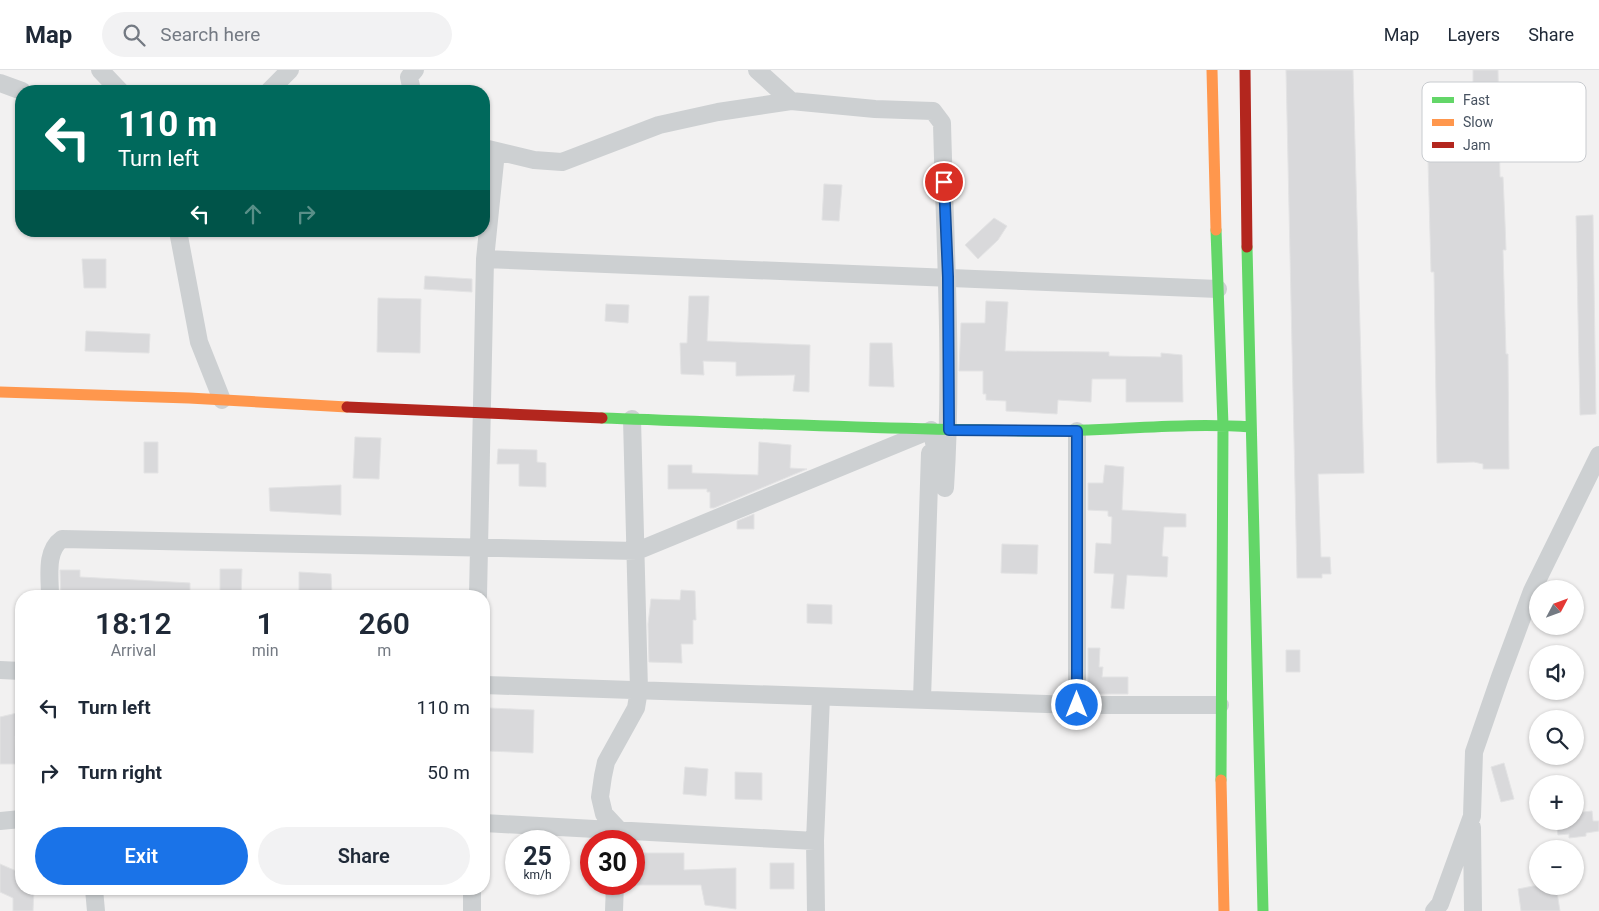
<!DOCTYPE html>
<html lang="en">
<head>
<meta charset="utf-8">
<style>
	body { margin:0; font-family:Roboto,sans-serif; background:#f2f2f3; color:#1f2937; height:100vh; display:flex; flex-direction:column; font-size:19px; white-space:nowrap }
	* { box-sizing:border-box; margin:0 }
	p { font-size:16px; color:#747a83 }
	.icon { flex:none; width:28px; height:28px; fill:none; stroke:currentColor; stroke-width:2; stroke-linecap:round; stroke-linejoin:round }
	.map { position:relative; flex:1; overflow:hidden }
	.side { position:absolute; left:15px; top:520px; width:475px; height:305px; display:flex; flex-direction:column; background:#fff; border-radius:20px; box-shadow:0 1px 4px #0004 }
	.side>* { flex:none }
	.top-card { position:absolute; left:15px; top:15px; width:475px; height:152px; border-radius:20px; box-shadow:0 1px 4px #0004; background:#00695c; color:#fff; overflow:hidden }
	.needle { width:32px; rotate:49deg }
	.buttons { position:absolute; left:1529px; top:510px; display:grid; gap:10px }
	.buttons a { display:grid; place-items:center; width:55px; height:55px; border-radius:50%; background:#fff; box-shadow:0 1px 4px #0004; font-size:25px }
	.speed { position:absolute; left:505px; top:760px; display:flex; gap:10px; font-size:25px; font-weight:700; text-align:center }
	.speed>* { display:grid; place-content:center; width:65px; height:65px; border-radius:50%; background:#fff; box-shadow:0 1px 4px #0004; line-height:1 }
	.speed small { font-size:12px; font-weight:400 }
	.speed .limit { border:8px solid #d22; background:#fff; color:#111 }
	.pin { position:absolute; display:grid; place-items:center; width:42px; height:42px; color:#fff; margin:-21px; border:2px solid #fff; border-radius:50%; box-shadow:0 1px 5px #0007 }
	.me { position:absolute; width:55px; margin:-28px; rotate:0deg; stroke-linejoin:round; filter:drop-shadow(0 0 4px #0008) }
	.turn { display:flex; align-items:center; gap:18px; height:105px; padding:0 20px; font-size:22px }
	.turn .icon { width:65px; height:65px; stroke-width:2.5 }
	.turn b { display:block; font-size:35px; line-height:42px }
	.lanes { display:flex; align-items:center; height:48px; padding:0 20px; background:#0003; justify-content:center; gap:25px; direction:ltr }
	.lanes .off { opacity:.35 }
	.eta { display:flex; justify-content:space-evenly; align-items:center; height:85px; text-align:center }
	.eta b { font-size:30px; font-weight:600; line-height:35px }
	.primary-button { display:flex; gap:10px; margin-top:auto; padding:10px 20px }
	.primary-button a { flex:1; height:58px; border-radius:30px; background:#1a73e8; color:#fff; font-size:20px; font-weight:600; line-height:58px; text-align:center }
	.primary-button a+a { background:#f2f2f3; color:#1f2937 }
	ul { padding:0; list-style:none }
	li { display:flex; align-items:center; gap:15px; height:65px; padding:0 20px }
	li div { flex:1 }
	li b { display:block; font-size:19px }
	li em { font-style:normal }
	header { display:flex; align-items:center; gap:30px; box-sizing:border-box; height:70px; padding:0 25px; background:#fff; border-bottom:1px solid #e0e1e3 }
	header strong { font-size:24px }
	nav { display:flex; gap:28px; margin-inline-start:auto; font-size:18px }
	.search { width:350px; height:45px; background:#f2f2f3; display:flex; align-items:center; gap:12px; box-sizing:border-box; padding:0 18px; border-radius:28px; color:#747a83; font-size:19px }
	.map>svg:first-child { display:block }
</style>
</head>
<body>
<header>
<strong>Map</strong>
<div class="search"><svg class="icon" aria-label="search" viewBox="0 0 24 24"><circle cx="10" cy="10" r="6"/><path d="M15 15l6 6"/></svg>Search here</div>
<nav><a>Map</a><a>Layers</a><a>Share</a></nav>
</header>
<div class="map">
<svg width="1599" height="841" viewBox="0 0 1599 841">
	<rect width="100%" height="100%" fill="#f2f1f1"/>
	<path fill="#d9d9db" stroke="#e3e3e4" d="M 1286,0 L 1353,0 L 1364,403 L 1318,404 L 1321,487 L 1330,487 L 1331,504 L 1322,504 L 1322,508 L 1297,508 Z
		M 1473,0 L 1498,0 L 1500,107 L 1503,107 L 1505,153 L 1506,180 L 1503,180 L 1506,284 L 1508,284 L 1509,399 L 1483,399 L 1483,394 L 1474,392 L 1437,393 L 1434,202 L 1431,202 L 1426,16 L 1442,17 L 1442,22 L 1473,21 Z
		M 824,114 L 842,115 L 839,151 L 822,150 Z
		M 1593,145 L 1596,344 L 1580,345 L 1576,146 Z
		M 994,148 L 1007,156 L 998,170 L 978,189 L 965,175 Z
		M 82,189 L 106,189 L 106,218 L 84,218 Z
		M 425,206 L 472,209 L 472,222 L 424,219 Z
		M 689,226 L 709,226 L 707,271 L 810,275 L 809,322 L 793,321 L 795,305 L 736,306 L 736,292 L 703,291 L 704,305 L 681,304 L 680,273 L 687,273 Z
		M 378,228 L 421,229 L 420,283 L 377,282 Z
		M 986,231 L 1008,232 L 1005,281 L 1109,282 L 1109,286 L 1161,287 L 1161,283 L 1182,285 L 1183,332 L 1126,332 L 1126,309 L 1092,309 L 1091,332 L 1058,330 L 1057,344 L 1006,341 L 1006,331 L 986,330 L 986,324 L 983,324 L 983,301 L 959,301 L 961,253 L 985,253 Z
		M 606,234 L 629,235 L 628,253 L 605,251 Z
		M 86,261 L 150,264 L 149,283 L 85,281 Z
		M 870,273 L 892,273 L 894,317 L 869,316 Z
		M 355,367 L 381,368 L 379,409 L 353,408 Z
		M 144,372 L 158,372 L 158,403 L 144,403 Z
		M 759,372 L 791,375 L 790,398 L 807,399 L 714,438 L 710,438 L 710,422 L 707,422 L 707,419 L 668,419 L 668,395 L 692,395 L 692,403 L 758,405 Z
		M 498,379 L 537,380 L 537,392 L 546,393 L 546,417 L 519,416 L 519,394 L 497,394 Z
		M 1105,395 L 1124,397 L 1122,440 L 1186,444 L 1186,457 L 1164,457 L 1162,486 L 1168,487 L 1167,507 L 1127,505 L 1124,539 L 1111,538 L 1114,504 L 1094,503 L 1096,473 L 1111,474 L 1112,447 L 1108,446 L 1108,441 L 1088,440 L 1088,413 L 1103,413 Z
		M 341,415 L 341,445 L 270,441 L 269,418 Z
		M 754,444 L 754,459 L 737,459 L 737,451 Z
		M 1002,474 L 1038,475 L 1037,504 L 1001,503 Z
		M 220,499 L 242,499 L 241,526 L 220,526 Z
		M 60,500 L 80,500 L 80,507 L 190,513 L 190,526 L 61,526 Z
		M 299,502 L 331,504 L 332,526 L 299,526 Z
		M 681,520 L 695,521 L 696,550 L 693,550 L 693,574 L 681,574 L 682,593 L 649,592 L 648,554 L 651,529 L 680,530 Z
		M 807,534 L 832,535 L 832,554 L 807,553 Z
		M 1088,578 L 1100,578 L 1099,597 L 1103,597 L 1102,607 L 1128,607 L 1128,624 L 1088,624 Z
		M 1286,580 L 1300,580 L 1300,602 L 1286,602 Z
		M 490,638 L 534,640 L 533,683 L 489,681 Z
		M 21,642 L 21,665 L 15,666 L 16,694 L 0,694 L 0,647 Z
		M 1504,693 L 1514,729 L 1501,732 L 1491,697 Z
		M 685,697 L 708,699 L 706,726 L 683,724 Z
		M 735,702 L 762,703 L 762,730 L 735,729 Z
		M 1592,741 L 1593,751 L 1599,751 L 1599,761 L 1586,763 L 1586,766 L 1569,768 L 1569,764 L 1558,765 L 1556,751 L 1575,751 L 1575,743 Z
		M 636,783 L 684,783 L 684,800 L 736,798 L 736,839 L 705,835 L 701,815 L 636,815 Z
		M 770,793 L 794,793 L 794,819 L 770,819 Z
		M 0,794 L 21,803 L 21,819 L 34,819 L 33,841 L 13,841 L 13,828 L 0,822 Z
		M 1533,816 L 1556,816 L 1560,841 L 1521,841 L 1518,819 Z"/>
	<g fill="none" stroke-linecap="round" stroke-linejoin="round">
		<path stroke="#cdd0d2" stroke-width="18" d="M 100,0 L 120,21
			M 757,0 L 791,31
			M 0,13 L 22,21
			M 269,21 L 290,0
			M 412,21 L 409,7 L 415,0
			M 484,78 L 534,90 L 562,92 L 659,55 L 718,42 L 791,31 L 875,39 L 933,41 L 942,53 C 945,175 953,297 945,418 L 931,360
			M 178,161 L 199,272 L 222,330
			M 485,189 L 1218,219
			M 50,526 C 50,507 45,481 62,469 L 637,481 L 926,362
			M 478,526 L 485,189 L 496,82
			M 0,600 L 21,601
			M 484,615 L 1077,635 L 1220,635
			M 922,629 L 930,383
			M 1077,635 L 1077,361
			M 0,751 L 21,749
			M 484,753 L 815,771
			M 1472,757 L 1473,841
			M 617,771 L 618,759 L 604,744 L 600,727 L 603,706 L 606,692 L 636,638 L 639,620 L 632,349
			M 94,819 L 96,841
			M 472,841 L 472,819
			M 614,841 L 615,814
			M 816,841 L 815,771 L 821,627
			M 1434,841 L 1440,834 L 1472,746 L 1474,682 L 1500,607 L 1532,521 L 1599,385"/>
		<path stroke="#63d668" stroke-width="11" d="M 1216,160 L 1223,355 L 1221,710
			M 1247,177 L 1263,841
			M 602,348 C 749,353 896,360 1044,361 C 1113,361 1182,352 1251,357"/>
		<path stroke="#ff974d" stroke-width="11" d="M 1212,0 L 1216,160
			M 0,322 L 189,328 L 347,337
			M 1221,710 L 1224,841"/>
		<path stroke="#b3261e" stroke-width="11" d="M 1245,0 L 1247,177
			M 347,337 L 602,348"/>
	</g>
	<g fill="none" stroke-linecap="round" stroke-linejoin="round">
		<defs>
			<path id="route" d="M 944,112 L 948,207 L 949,360 L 1077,361 L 1077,635"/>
		</defs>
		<use href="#route" stroke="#114b97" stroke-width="12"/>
		<use href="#route" stroke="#1a73e8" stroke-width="9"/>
	</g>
	<rect x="1422" y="12" width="164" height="80" rx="8" fill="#fff" stroke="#c8cbcf" stroke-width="1"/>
	<rect x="1432" y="27" width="22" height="6" fill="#63d668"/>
	<rect x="1432" y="49" width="22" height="7" fill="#ff974d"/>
	<rect x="1432" y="72" width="22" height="6" fill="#b3261e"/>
	<g font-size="14" fill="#475260">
		<text x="1463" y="35">Fast</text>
		<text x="1463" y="57">Slow</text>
		<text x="1463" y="80">Jam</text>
	</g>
</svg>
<div class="buttons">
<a><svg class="needle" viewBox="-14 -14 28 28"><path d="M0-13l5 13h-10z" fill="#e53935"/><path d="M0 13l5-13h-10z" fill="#747a83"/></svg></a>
<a><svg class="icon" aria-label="sound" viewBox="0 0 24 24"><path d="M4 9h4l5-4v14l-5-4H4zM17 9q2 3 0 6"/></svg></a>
<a><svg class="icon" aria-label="search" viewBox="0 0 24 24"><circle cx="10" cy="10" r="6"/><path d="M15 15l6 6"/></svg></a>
<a>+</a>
<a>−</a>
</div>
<div class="speed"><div>25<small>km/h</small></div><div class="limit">30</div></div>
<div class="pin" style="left:944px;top:112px;background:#d93025"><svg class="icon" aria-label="arrive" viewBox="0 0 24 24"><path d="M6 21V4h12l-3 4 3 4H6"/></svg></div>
<svg class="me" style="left:1077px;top:635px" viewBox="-20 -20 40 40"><circle r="17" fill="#1a73e8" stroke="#fff" stroke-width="3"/><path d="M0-11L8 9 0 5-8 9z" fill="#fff"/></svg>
<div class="top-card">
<div class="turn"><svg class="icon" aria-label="left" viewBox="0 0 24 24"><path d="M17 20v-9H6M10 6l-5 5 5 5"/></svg><div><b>110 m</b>Turn left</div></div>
<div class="lanes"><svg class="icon" aria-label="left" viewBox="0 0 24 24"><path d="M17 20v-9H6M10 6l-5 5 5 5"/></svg><svg class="icon off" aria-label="ahead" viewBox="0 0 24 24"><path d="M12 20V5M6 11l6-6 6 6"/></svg><svg class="icon off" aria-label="right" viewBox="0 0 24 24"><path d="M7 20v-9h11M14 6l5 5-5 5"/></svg></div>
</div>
<section class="side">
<div class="eta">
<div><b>18:12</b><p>Arrival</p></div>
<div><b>1</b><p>min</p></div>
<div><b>260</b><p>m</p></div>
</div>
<ul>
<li><svg class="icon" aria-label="left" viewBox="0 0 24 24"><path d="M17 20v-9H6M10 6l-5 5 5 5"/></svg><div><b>Turn left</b></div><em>110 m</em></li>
<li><svg class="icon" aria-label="right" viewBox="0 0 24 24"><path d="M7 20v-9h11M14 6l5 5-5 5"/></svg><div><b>Turn right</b></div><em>50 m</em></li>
</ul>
<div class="primary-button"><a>Exit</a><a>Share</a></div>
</section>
</div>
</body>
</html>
